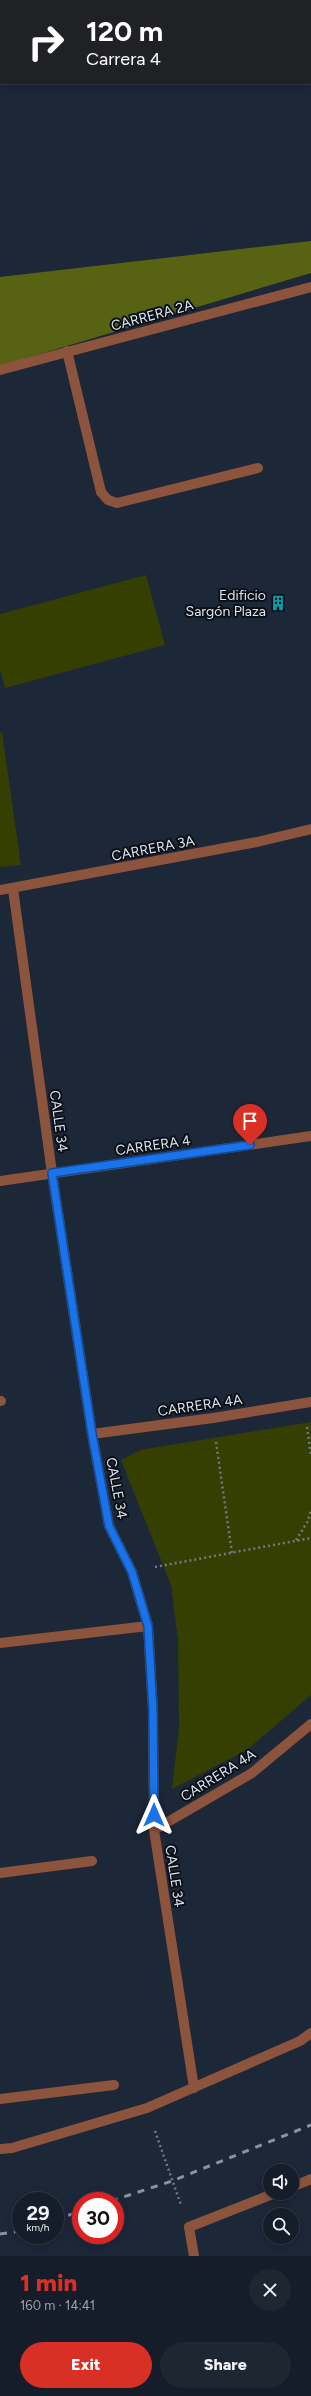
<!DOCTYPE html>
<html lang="en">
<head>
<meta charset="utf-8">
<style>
	body { margin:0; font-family:Figtree,sans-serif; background:#1e2632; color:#f1f3f6; height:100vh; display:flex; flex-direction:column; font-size:15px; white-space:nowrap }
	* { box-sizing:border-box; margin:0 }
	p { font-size:13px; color:#9da2a8 }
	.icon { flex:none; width:22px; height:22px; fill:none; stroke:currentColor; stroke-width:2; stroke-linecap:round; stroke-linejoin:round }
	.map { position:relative; height:2256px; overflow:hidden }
	.panel { display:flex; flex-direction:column; background:#151d2a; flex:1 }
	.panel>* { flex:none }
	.banner { position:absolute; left:0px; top:0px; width:311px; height:84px; box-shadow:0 2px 10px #0003,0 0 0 1px #343b47; background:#202124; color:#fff; overflow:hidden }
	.tools { position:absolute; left:263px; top:2164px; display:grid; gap:8px }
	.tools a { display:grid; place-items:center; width:36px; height:36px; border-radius:50%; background:#151d2a; box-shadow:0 2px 10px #0003,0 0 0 1px #343b47; font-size:20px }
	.speed { position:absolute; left:12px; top:2192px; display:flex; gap:8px; font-size:20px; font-weight:700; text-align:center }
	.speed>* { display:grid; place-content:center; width:52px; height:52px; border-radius:50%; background:#151d2a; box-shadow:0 2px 10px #0003,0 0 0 1px #343b47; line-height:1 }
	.speed small { font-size:10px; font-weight:400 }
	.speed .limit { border:6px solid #d22; background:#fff; color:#111 }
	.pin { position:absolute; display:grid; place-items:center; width:34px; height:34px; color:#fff; margin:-41px -17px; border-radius:50% 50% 50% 0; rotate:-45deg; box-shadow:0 0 4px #0007 }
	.pin .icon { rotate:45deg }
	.me { position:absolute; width:44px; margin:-22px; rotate:0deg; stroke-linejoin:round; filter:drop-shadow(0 0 3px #0008) }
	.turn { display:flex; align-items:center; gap:14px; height:84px; padding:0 20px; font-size:18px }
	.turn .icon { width:52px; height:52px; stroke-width:2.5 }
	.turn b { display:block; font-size:28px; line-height:34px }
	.round { display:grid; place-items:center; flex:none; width:42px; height:42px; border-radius:21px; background:#1e2632 }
	.summary { display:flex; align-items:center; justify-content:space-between; height:68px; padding:0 20px }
	h1 { font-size:24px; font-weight:800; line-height:30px; color:#d93025 }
	.button { display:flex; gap:8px; margin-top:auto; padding:8px 20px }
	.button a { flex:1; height:46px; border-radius:24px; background:#d93025; color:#fff; font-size:16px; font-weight:800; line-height:46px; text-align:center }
	.button a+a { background:#1e2632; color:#f1f3f6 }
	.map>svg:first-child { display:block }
</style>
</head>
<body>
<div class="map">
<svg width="311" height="2256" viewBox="0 0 311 2256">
	<rect width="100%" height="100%" fill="#1c2738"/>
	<path fill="#363f02" d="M 146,575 L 165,645 L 5,688 L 0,669 L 0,614 Z
		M 2,732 L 21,865 L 0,867 L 0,733 Z
		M 311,1422 L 311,1695 L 247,1750 L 172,1789 L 179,1727 L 178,1640 L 171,1585 L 121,1460 L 140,1450 Z"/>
	<path fill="#576313" d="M 311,241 L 311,273 L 0,366 L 0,277 Z"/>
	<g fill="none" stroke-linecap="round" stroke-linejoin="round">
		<path stroke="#707a88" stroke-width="2.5" stroke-dasharray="2 3" stroke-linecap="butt" d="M 307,1427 L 311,1455
			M 216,1442 L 232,1553
			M 296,1540 L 308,1521 L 311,1510
			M 155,1567 L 311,1538
			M 155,2131 L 181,2205"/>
		<path stroke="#8d543d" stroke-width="10" d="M 67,351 L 101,492 L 108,500 L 117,503 L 258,468
			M 0,370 L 311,287
			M 13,889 L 52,1173 L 92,1434 L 109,1526 L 132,1572 L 148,1626 L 153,1711 L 154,1830 L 194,2088
			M 0,890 L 257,842 L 311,829
			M 0,1181 L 311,1136
			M 0,1401 L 1,1401
			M 92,1434 L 213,1418 L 311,1402
			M 0,1643 L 148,1626
			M 154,1830 L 252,1773 L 311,1724
			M 0,1873 L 92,1861
			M 0,2099 L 114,2085
			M 0,2149 L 12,2148 L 147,2108 L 300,2041 L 311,2033
			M 292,2187 L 311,2179
			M 194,2256 L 189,2227 L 275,2193"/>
		<path stroke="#8a94a1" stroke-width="3" stroke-dasharray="7 7" stroke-linecap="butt" d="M 111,2201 L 172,2181 L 311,2125
			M 55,2220 L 81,2211
			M 0,2234 L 21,2231"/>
	</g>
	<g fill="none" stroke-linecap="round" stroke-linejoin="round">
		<defs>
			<path id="route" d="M 154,1815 L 153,1711 L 148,1626 L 132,1572 L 109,1526 L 92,1434 L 52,1173 L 250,1145"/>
		</defs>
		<use href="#route" stroke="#114b97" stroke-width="10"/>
		<use href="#route" stroke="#1a73e8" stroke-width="7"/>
	</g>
	<defs>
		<symbol id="building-bare" viewBox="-9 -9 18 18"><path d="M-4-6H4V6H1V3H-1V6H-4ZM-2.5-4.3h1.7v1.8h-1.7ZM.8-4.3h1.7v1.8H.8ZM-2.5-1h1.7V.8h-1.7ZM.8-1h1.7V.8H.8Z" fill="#0f9aa8" stroke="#0b1017" stroke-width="2.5" paint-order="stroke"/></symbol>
	</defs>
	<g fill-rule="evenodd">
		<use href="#building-bare" x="267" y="592" width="22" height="22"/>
	</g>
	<g text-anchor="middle" stroke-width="4" stroke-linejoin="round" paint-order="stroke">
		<g font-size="14" fill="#dce4ef" stroke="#0b1017">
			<text transform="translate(152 315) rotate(-15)" y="5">CARRERA 2A</text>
			<text transform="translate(153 848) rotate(-11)" y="5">CARRERA 3A</text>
			<text transform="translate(59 1121) rotate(82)" y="5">CALLE 34</text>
			<text transform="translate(153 1145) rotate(-8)" y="5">CARRERA 4</text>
			<text transform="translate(200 1405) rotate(-8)" y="5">CARRERA 4A</text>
			<text transform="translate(117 1488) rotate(79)" y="5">CALLE 34</text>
			<text transform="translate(218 1775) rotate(-32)" y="5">CARRERA 4A</text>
			<text transform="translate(175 1876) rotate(81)" y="5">CALLE 34</text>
		</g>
		<g font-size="14" fill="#dce4ef" stroke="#0b1017" text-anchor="end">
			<text x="266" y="600">Edificio<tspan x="266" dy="16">Sargón Plaza</tspan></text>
		</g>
	</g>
</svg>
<div class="tools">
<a><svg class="icon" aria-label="sound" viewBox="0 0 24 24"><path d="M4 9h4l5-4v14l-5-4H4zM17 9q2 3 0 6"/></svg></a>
<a><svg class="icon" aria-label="search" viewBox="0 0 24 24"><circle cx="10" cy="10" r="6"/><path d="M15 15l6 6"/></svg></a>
</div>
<div class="speed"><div>29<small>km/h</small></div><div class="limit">30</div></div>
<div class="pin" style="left:250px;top:1145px;background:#d93025"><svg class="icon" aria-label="arrive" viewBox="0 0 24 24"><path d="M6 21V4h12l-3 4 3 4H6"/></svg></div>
<svg class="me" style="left:154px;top:1815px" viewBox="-20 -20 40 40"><path d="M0-17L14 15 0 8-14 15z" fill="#1a73e8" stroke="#fff" stroke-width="4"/></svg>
<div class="banner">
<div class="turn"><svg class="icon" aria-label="right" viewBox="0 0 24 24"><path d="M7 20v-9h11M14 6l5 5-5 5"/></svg><div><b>120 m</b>Carrera 4</div></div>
</div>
</div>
<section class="panel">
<div class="summary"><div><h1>1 min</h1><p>160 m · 14:41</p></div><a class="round"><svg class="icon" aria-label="close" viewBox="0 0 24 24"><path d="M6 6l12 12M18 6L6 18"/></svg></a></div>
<div class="button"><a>Exit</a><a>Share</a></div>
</section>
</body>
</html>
